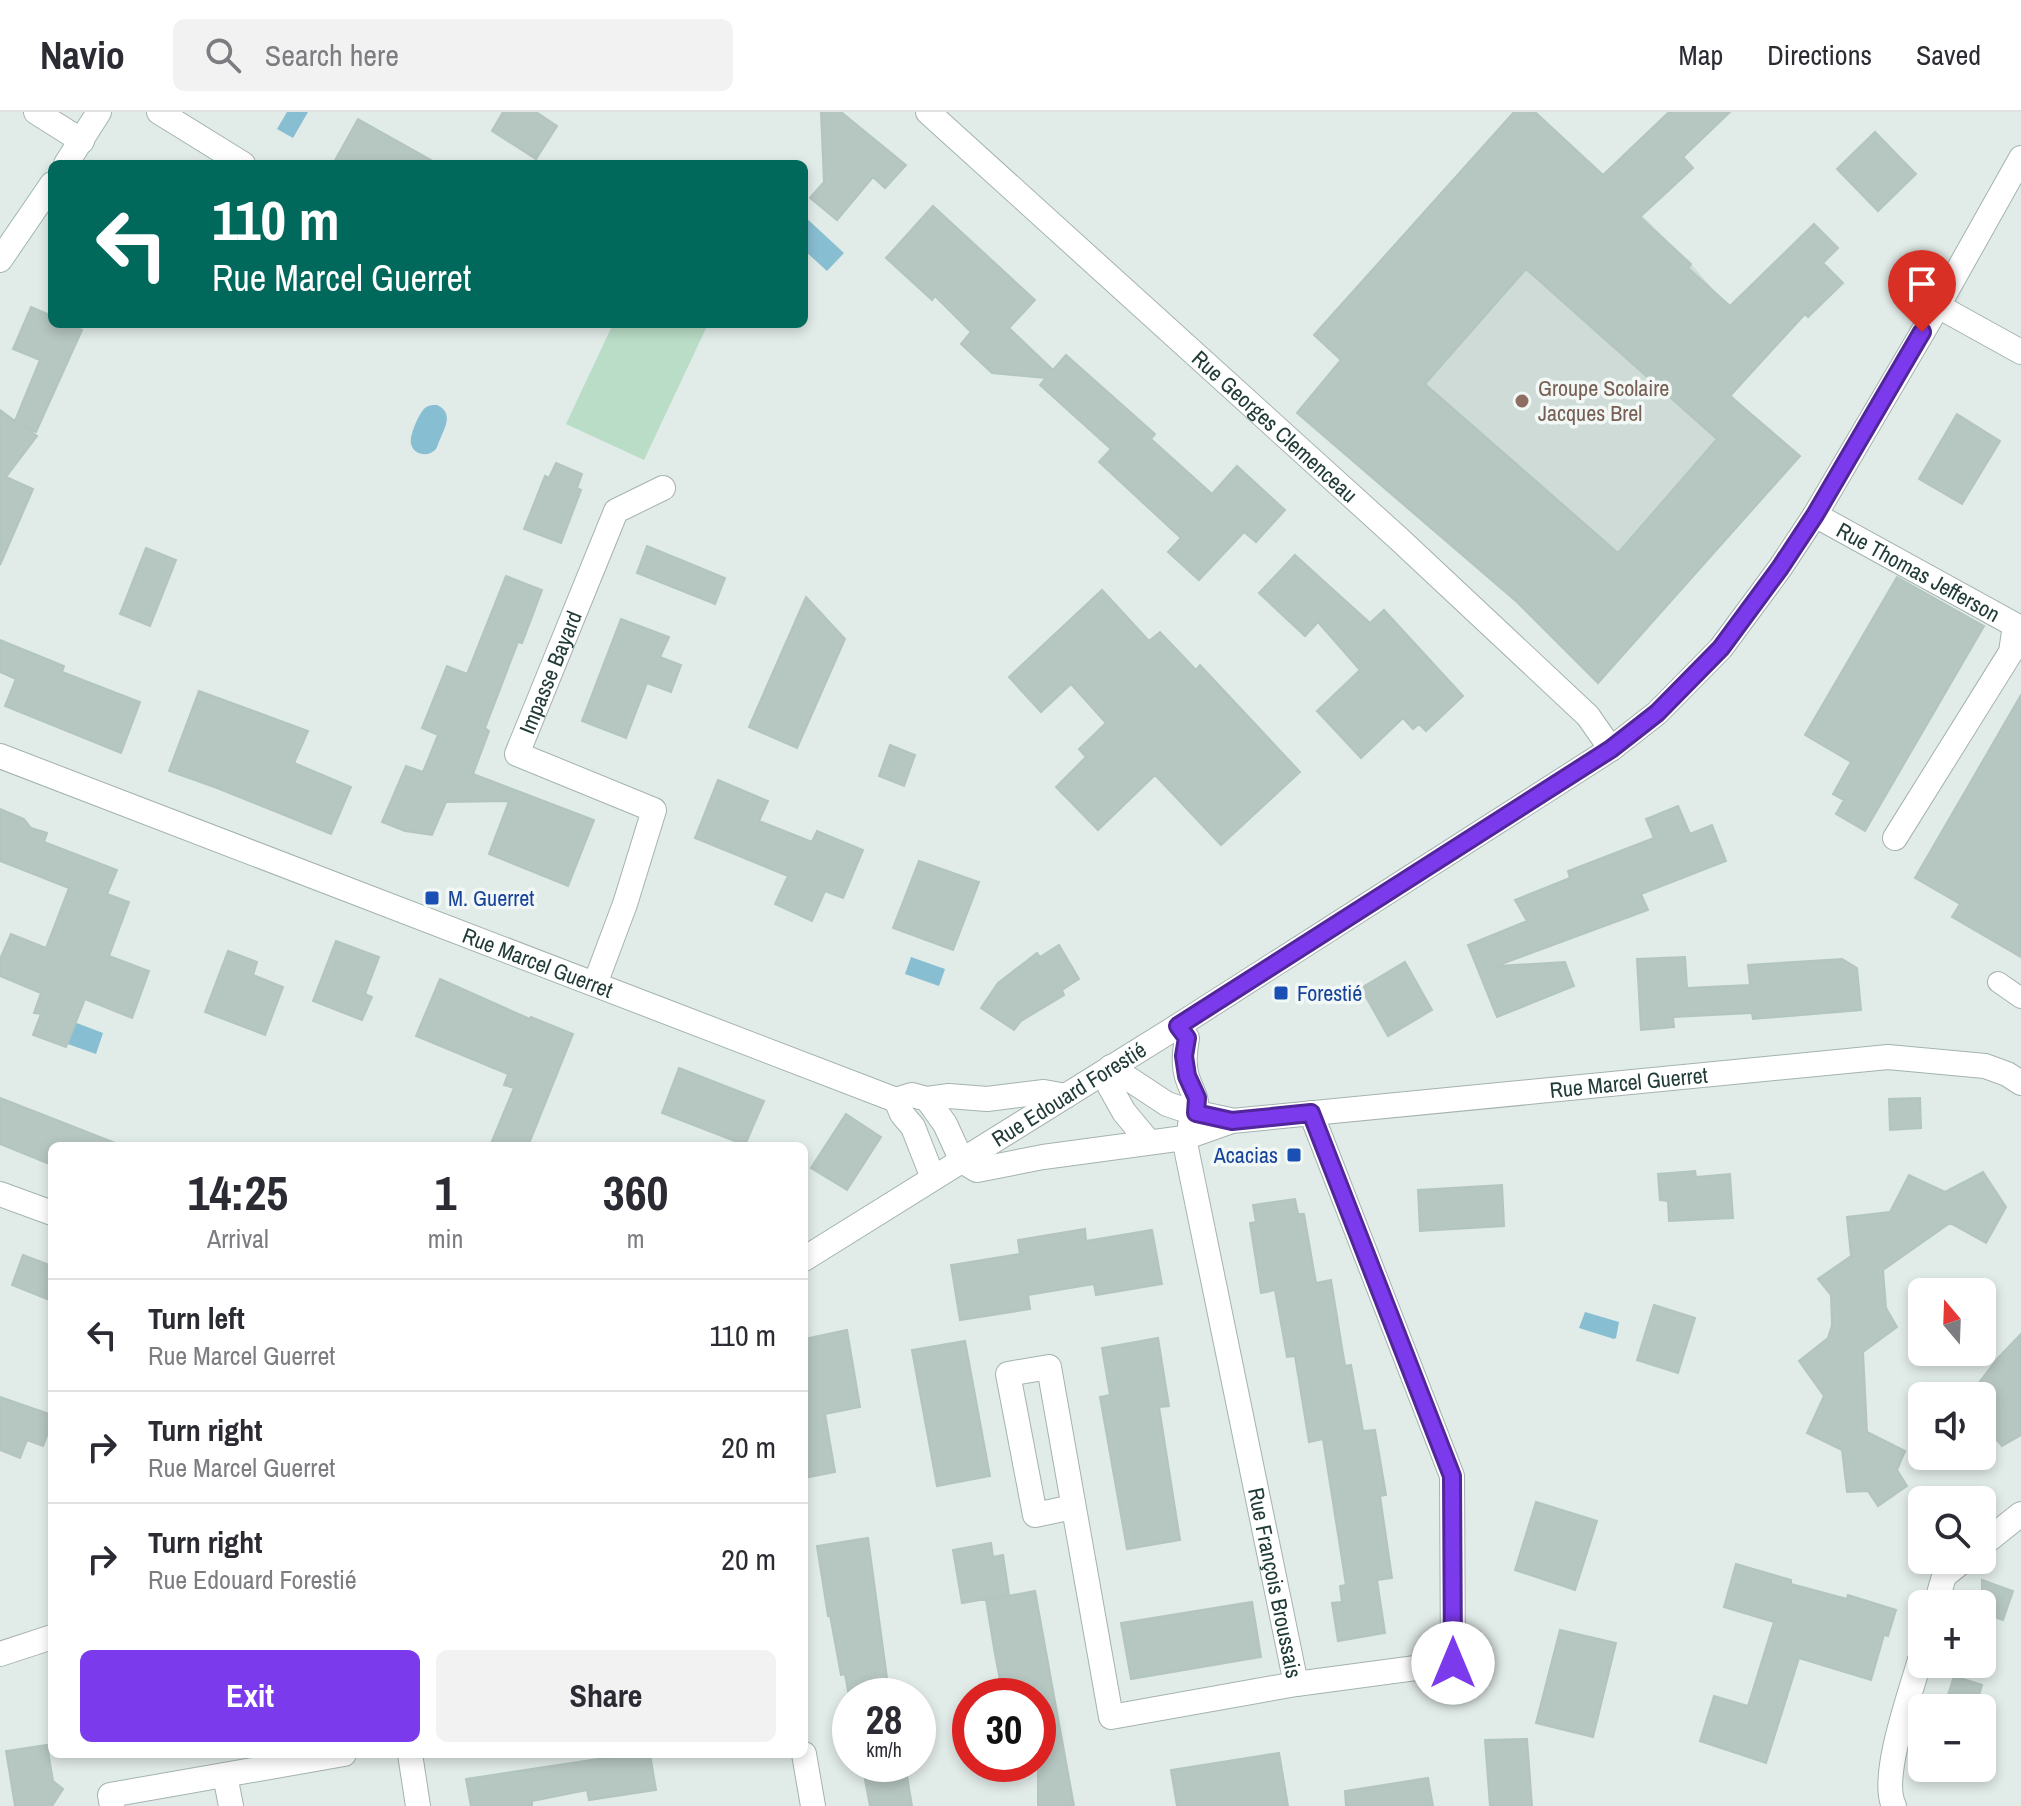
<!DOCTYPE html>
<html lang="en">
<head>
<meta charset="utf-8">
<style>
	body { margin:0; font-family:"Archivo Narrow",sans-serif; background:#f2f2f3; color:#2b2b33; height:100vh; display:flex; flex-direction:column; font-size:30px; white-space:nowrap }
	* { box-sizing:border-box; margin:0 }
	p { font-size:26px; color:#7c7c81 }
	.icon { flex:none; width:44px; height:44px; fill:none; stroke:currentColor; stroke-width:2; stroke-linecap:round; stroke-linejoin:round }
	.map { position:relative; flex:1; overflow:hidden }
	.panel { position:absolute; left:48px; top:1030px; width:760px; height:616px; display:flex; flex-direction:column; background:#fff; border-radius:12px; box-shadow:0 4px 12px #0003 }
	.panel>* { flex:none }
	.top-card { position:absolute; left:48px; top:48px; width:760px; height:168px; border-radius:12px; box-shadow:0 4px 12px #0003; background:#00695c; color:#fff; overflow:hidden }
	.needle { width:52px; rotate:341deg }
	.buttons { position:absolute; left:1908px; top:1166px; display:grid; gap:16px }
	.buttons a { display:grid; place-items:center; width:88px; height:88px; border-radius:12px; background:#fff; box-shadow:0 4px 12px #0003; font-size:40px }
	.speed { position:absolute; left:832px; top:1566px; display:flex; gap:16px; font-size:40px; font-weight:700; text-align:center }
	.speed>* { display:grid; place-content:center; width:104px; height:104px; border-radius:50%; background:#fff; box-shadow:0 4px 12px #0003; line-height:1 }
	.speed small { font-size:20px; font-weight:400 }
	.speed .limit { border:12px solid #d22; background:#fff; color:#111 }
	.pin { position:absolute; display:grid; place-items:center; width:68px; height:68px; color:#fff; margin:-82px -34px; border-radius:50% 50% 50% 0; rotate:-45deg; box-shadow:0 0 8px #0007 }
	.pin .icon { rotate:45deg }
	.me { position:absolute; width:88px; margin:-44px; rotate:0deg; stroke-linejoin:round; filter:drop-shadow(0 0 6px #0008) }
	.turn { display:flex; align-items:center; gap:28px; height:168px; padding:0 32px; font-size:36px }
	.turn .icon { width:104px; height:104px; stroke-width:2.5 }
	.turn b { display:block; font-size:56px; line-height:68px }
	.eta { display:flex; justify-content:space-evenly; align-items:center; height:136px; text-align:center }
	.eta b { font-size:48px; font-weight:800; line-height:56px }
	.action { display:flex; gap:16px; margin-top:auto; padding:16px 32px }
	.action a { flex:1; height:92px; border-radius:12px; background:#7c3aed; color:#fff; font-size:32px; font-weight:800; line-height:92px; text-align:center }
	.action a+a { background:#f2f2f3; color:#2b2b33 }
	ul { padding:0; list-style:none }
	li { display:flex; align-items:center; gap:24px; height:112px; padding:0 32px; border-top:2px solid #e1e1e2 }
	li div { flex:1 }
	li b { display:block; font-size:30px }
	li em { font-style:normal }
	header { display:flex; align-items:center; gap:48px; box-sizing:border-box; height:112px; padding:0 40px; background:#fff; border-bottom:2px solid #e1e1e2 }
	header strong { font-size:38px }
	nav { display:flex; gap:44px; margin-inline-start:auto; font-size:28px }
	.search { width:560px; height:72px; background:#f2f2f3; display:flex; align-items:center; gap:20px; box-sizing:border-box; padding:0 28px; border-radius:12px; color:#7c7c81; font-size:30px }
	.map>svg:first-child { display:block }
</style>
</head>
<body>
<header>
<strong>Navio</strong>
<div class="search"><svg class="icon" aria-label="search" viewBox="0 0 24 24"><circle cx="10" cy="10" r="6"/><path d="M15 15l6 6"/></svg>Search here</div>
<nav><a>Map</a><a>Directions</a><a>Saved</a></nav>
</header>
<div class="map">
<svg width="2021" height="1694" viewBox="0 0 2021 1694">
	<rect width="100%" height="100%" fill="#e1ebe8"/>
	<path fill="#cfdbd7" d="M 1514,0 L 1535,0 L 1574,36 L 1691,152 L 1718,183 L 1775,235 L 1731,282 L 1744,295 L 1800,344 L 1598,571 L 1516,490 L 1297,301 L 1341,248 L 1314,223 Z"/>
	<path fill="#b9ddc6" d="M 613,212 L 708,212 L 644,348 L 566,312 Z"/>
	<path fill="#88bed1" d="M 287,0 L 308,0 L 293,26 L 277,17 Z
		M 804,104 L 844,141 L 827,159 L 804,138 Z
		M 437,293 C 452,300 447,312 441,325 C 439,329 438,333 436,337 C 428,346 414,343 411,332 C 409,324 419,301 425,296 C 429,293 432,293 437,293 Z
		M 911,845 L 945,857 L 939,874 L 905,862 Z
		M 53,902 L 103,921 L 96,942 L 45,924 Z
		M 1585,1200 L 1619,1210 L 1616,1226 L 1614,1227 L 1579,1216 Z"/>
	<path fill="#b6c6c1" stroke="#b3c5bf" stroke-width="2" fill-rule="evenodd" d="M 503,0 L 536,0 L 557,14 L 536,47 L 492,19 Z
		M 821,0 L 841,0 L 906,53 L 885,76 L 873,65 L 837,108 L 810,86 L 824,70 Z
		M 1514,0 L 1535,0 L 1603,63 L 1669,0 L 1730,0 L 1683,45 L 1693,56 L 1640,105 L 1691,152 L 1688,156 L 1730,194 L 1814,112 L 1838,136 L 1823,151 L 1843,171 L 1808,205 L 1805,202 L 1730,284 L 1800,344 L 1598,571 L 1517,490 L 1297,301 L 1341,248 L 1314,223 ZM 1526,157 L 1717,327 L 1618,441 L 1425,272 Z
		M 358,7 L 438,52 L 333,52 Z
		M 1875,20 L 1916,62 L 1878,99 L 1837,57 Z
		M 933,94 L 1035,188 L 1009,216 L 1053,258 L 1066,243 L 1155,322 L 1151,327 L 1212,382 L 1237,354 L 1285,398 L 1256,430 L 1244,420 L 1199,468 L 1168,440 L 1181,426 L 1099,350 L 1111,337 L 1040,273 L 1046,266 L 992,261 L 961,232 L 971,220 L 935,184 L 932,188 L 886,146 Z
		M 31,195 L 52,204 L 52,212 L 69,212 L 82,218 L 36,320 L 23,314 L 37,324 L 6,365 L 33,377 L 0,453 L 0,298 L 15,309 L 40,248 L 13,237 Z
		M 1957,302 L 2000,329 L 1962,392 L 1919,367 Z
		M 556,351 L 582,362 L 577,376 L 581,378 L 561,431 L 524,417 L 545,364 L 549,366 Z
		M 647,434 L 725,466 L 715,492 L 637,461 Z
		M 146,436 L 176,448 L 150,514 L 120,502 Z
		M 1295,443 L 1370,511 L 1384,498 L 1463,584 L 1426,619 L 1419,612 L 1413,617 L 1403,606 L 1361,646 L 1317,599 L 1360,558 L 1318,510 L 1305,524 L 1259,481 Z
		M 506,464 L 542,478 L 522,531 L 518,530 L 485,616 L 489,619 L 473,662 L 594,708 L 568,774 L 489,742 L 509,689 L 446,690 L 432,723 L 405,719 L 382,710 L 406,654 L 423,660 L 438,623 L 422,616 L 447,554 L 467,562 Z
		M 1897,465 L 1984,514 L 1865,719 L 1836,702 L 1844,688 L 1833,682 L 1851,650 L 1805,623 Z
		M 1102,478 L 1149,529 L 1160,520 L 1196,558 L 1200,553 L 1300,660 L 1221,733 L 1155,663 L 1098,718 L 1056,675 L 1086,645 L 1079,637 L 1106,611 L 1071,572 L 1041,600 L 1009,565 Z
		M 806,485 L 845,527 L 797,636 L 749,615 Z
		M 621,507 L 669,525 L 660,545 L 681,553 L 671,580 L 647,571 L 626,626 L 582,609 Z
		M 0,528 L 64,554 L 62,560 L 140,590 L 121,641 L 5,594 L 16,567 L 0,560 Z
		M 199,579 L 308,619 L 294,651 L 351,675 L 331,722 L 217,676 L 169,659 Z
		M 2021,583 L 2021,845 L 1952,805 L 1960,792 L 1915,766 Z
		M 890,633 L 915,643 L 904,674 L 879,664 Z
		M 718,668 L 768,689 L 759,709 L 812,730 L 817,719 L 863,738 L 843,786 L 825,779 L 812,809 L 775,792 L 788,764 L 695,726 Z
		M 1678,694 L 1690,722 L 1712,713 L 1726,749 L 1641,782 L 1648,798 L 1496,854 L 1565,850 L 1574,874 L 1497,905 L 1468,833 L 1527,809 L 1515,788 L 1570,766 L 1568,759 L 1654,726 L 1646,707 Z
		M 0,697 L 24,707 L 31,716 L 47,721 L 44,730 L 117,758 L 107,782 L 129,790 L 109,844 L 149,859 L 132,906 L 85,887 L 66,935 L 33,923 L 41,902 L 34,901 L 41,881 L 0,864 L 0,847 L 11,822 L 46,836 L 69,776 L 0,749 Z
		M 919,749 L 979,770 L 953,838 L 893,816 Z
		M 336,829 L 379,845 L 365,882 L 372,885 L 362,908 L 313,889 Z
		M 1059,833 L 1079,867 L 1062,878 L 1064,883 L 1021,909 L 1014,918 L 981,896 L 998,871 L 1037,841 L 1040,845 Z
		M 228,839 L 257,850 L 253,863 L 283,875 L 265,923 L 205,900 Z
		M 1685,845 L 1687,876 L 1750,873 L 1748,853 L 1842,847 L 1857,856 L 1861,898 L 1753,907 L 1752,901 L 1673,905 L 1674,915 L 1641,918 L 1637,847 Z
		M 1405,850 L 1432,898 L 1388,924 L 1361,876 Z
		M 440,867 L 530,907 L 531,905 L 573,922 L 528,1034 L 490,1034 L 514,976 L 504,973 L 508,962 L 416,924 Z
		M 679,956 L 764,989 L 745,1033 L 662,1001 Z
		M 0,986 L 118,1032 L 117,1034 L 52,1034 L 52,1053 L 0,1032 Z
		M 1920,986 L 1921,1016 L 1890,1018 L 1889,987 Z
		M 846,1002 L 881,1025 L 847,1078 L 811,1056 Z
		M 1695,1059 L 1696,1065 L 1730,1062 L 1733,1106 L 1669,1109 L 1668,1089 L 1660,1088 L 1658,1062 Z
		M 1983,1060 L 2006,1095 L 1986,1131 L 1950,1111 L 1883,1158 L 1886,1196 L 1897,1215 L 1863,1240 L 1867,1320 L 1905,1339 L 1897,1358 L 1907,1374 L 1878,1394 L 1868,1379 L 1847,1380 L 1842,1338 L 1807,1321 L 1824,1284 L 1799,1249 L 1828,1226 L 1832,1213 L 1831,1183 L 1818,1167 L 1851,1144 L 1847,1105 L 1890,1100 L 1909,1063 L 1945,1080 Z
		M 1502,1073 L 1504,1114 L 1420,1119 L 1418,1078 Z
		M 1295,1087 L 1298,1102 L 1304,1102 L 1316,1171 L 1331,1168 L 1345,1254 L 1351,1253 L 1363,1319 L 1375,1318 L 1386,1383 L 1380,1384 L 1392,1466 L 1377,1468 L 1385,1521 L 1338,1529 L 1332,1491 L 1342,1490 L 1340,1474 L 1346,1473 L 1323,1327 L 1309,1330 L 1295,1244 L 1287,1245 L 1275,1178 L 1261,1181 L 1250,1111 L 1256,1110 L 1253,1093 Z
		M 1085,1117 L 1086,1129 L 1152,1118 L 1162,1172 L 1096,1183 L 1094,1172 L 1028,1183 L 1030,1197 L 960,1208 L 951,1153 L 1020,1142 L 1018,1128 Z
		M 23,1143 L 52,1154 L 52,1189 L 12,1173 Z
		M 1654,1193 L 1695,1206 L 1678,1261 L 1637,1248 Z
		M 847,1218 L 860,1295 L 825,1302 L 835,1360 L 804,1366 L 804,1227 Z
		M 2021,1222 L 2021,1323 L 2002,1334 L 1982,1311 L 1982,1284 L 1969,1284 L 1997,1247 Z
		M 1158,1226 L 1169,1294 L 1159,1295 L 1180,1428 L 1127,1437 L 1100,1285 L 1110,1283 L 1102,1236 Z
		M 965,1229 L 990,1364 L 937,1374 L 912,1238 Z
		M 0,1285 L 52,1303 L 52,1310 L 43,1334 L 27,1328 L 20,1346 L 0,1338 Z
		M 1536,1390 L 1597,1409 L 1575,1478 L 1515,1458 Z
		M 868,1426 L 887,1566 L 878,1568 L 881,1584 L 849,1584 L 845,1562 L 841,1563 L 830,1503 L 828,1504 L 817,1434 Z
		M 991,1431 L 993,1445 L 1003,1443 L 1009,1483 L 962,1491 L 953,1438 Z
		M 1736,1452 L 1791,1468 L 1791,1472 L 1847,1487 L 1848,1483 L 1896,1498 L 1888,1524 L 1884,1523 L 1871,1568 L 1799,1546 L 1766,1651 L 1700,1629 L 1714,1584 L 1748,1594 L 1774,1510 L 1724,1495 Z
		M 1982,1468 L 2013,1479 L 2003,1508 L 1982,1501 Z
		M 1035,1479 L 1054,1584 L 1074,1694 L 1038,1694 L 1038,1584 L 1003,1584 L 995,1542 L 986,1488 Z
		M 1252,1490 L 1261,1545 L 1131,1567 L 1121,1511 Z
		M 1560,1518 L 1616,1531 L 1593,1625 L 1536,1611 Z
		M 1954,1564 L 1982,1573 L 1975,1596 L 1944,1596 Z
		M 1527,1627 L 1532,1694 L 1490,1694 L 1485,1628 Z
		M 47,1633 L 53,1669 L 63,1677 L 52,1694 L 15,1694 L 6,1639 Z
		M 1279,1641 L 1288,1694 L 1177,1694 L 1171,1658 Z
		M 631,1642 L 650,1642 L 656,1678 L 589,1688 L 587,1678 L 532,1689 L 532,1694 L 471,1694 L 466,1667 Z
		M 862,1652 L 905,1652 L 912,1694 L 870,1694 Z
		M 1428,1666 L 1433,1694 L 1346,1694 L 1345,1679 Z"/>
	<g fill="none" stroke-linecap="round" stroke-linejoin="round">
		<defs>
			<path id="lane" d="M 1998,870 L 2021,886"/>
			<g id="street">
				<path d="M 36,0 L 82,29"/>
				<path d="M 159,0 L 243,52"/>
				<path id="s1" d="M 928,0 L 1398,426 L 1588,604 L 1611,637"/>
				<path d="M 1938,194 L 2021,240"/>
				<path id="s2" d="M 1815,403 L 2015,513 L 2011,540 L 1895,726"/>
				<path id="s3" d="M 0,644 L 896,988 L 912,983 L 927,987 L 949,984 L 987,987 L 1044,980 L 1066,984"/>
				<path id="s4" d="M 595,872 L 625,792 L 654,698 L 517,642 L 616,399 L 663,376"/>
				<path d="M 1178,914 L 1187,926 C 1185,939 1183,952 1187,965 C 1194,987 1202,987 1190,1013"/>
				<path d="M 1111,955 L 1167,992 L 1188,999 L 1230,1008"/>
				<path d="M 1111,955 L 1110,975 L 1124,1000 L 1149,1030"/>
				<path id="s5" d="M 927,987 L 945,1012 L 962,1049 L 977,1058 L 1043,1045 L 1184,1026 L 1232,1009 L 1888,945 L 1985,954 L 2007,962 L 2021,971"/>
				<path d="M 896,988 L 902,1002 L 913,1015 L 933,1066"/>
				<path id="s6" d="M 1184,1026 L 1296,1572"/>
				<path d="M 0,1082 L 52,1101"/>
				<path id="s7" d="M 804,1147 L 1178,914 L 1611,637 L 1657,601 L 1721,536 L 1780,456 L 1815,403 L 1938,194 L 2021,46"/>
				<path d="M 1073,1395 L 1035,1403 L 1008,1262 L 1049,1255 L 1111,1605 L 1296,1572 L 1453,1551 L 1452,1364 L 1311,1001"/>
				<path d="M 1982,1433 L 2021,1402"/>
				<path d="M 1936,1492 L 1944,1464 L 1964,1448"/>
				<path d="M 0,1542 L 52,1525"/>
				<path d="M 410,1642 L 418,1694"/>
				<path d="M 804,1642 L 813,1694"/>
				<path d="M 225,1663 L 231,1694"/>
				<path d="M 112,1694 L 110,1683 L 344,1642"/>
				<path d="M 1894,1694 C 1879,1665 1913,1574 1922,1541"/>
			</g>
			<path id="secondary" d="M 66,52 L 99,0
				M 0,148 L 52,72"/>
		</defs>
		<use href="#lane" stroke="#a4b3b0" stroke-width="22"/>
		<use href="#street" stroke="#a4b3b0" stroke-width="26"/>
		<use href="#secondary" stroke="#9fb7b1" stroke-width="26"/>
		<use href="#lane" stroke="#fff" stroke-width="20"/>
		<use href="#street" stroke="#fff" stroke-width="24"/>
		<use href="#secondary" stroke="#fff" stroke-width="24"/>
	</g>
	<g fill="none" stroke-linecap="round" stroke-linejoin="round">
		<defs>
			<path id="route" d="M 1453,1551 L 1452,1364 L 1311,1001 L 1232,1009 L 1196,1001 L 1197,986 L 1187,964 L 1184,944 L 1187,926 L 1178,914 L 1611,637 L 1657,601 L 1721,536 L 1780,456 L 1815,403 L 1922,220"/>
		</defs>
		<use href="#route" stroke="#51269a" stroke-width="20"/>
		<use href="#route" stroke="#7c3aed" stroke-width="14"/>
	</g>
	<circle fill="#8d6e63" stroke="#f1f8f5" stroke-width="3" cx="1522" cy="289" r="8"/>
	<g fill="#1a4fb4" stroke="#f1f8f5" stroke-width="3">
		<rect x="424" y="778" width="16" height="16" rx="4"/>
		<rect x="1273" y="873" width="16" height="16" rx="4"/>
		<rect x="1286" y="1035" width="16" height="16" rx="4"/>
	</g>
	<g text-anchor="middle" stroke-width="7" stroke-linejoin="round" paint-order="stroke">
		<g font-size="22" fill="#785e54" stroke="#f1f8f5" text-anchor="start">
			<text x="1538" y="284">Groupe Scolaire<tspan x="1538" dy="25">Jacques Brel</tspan></text>
		</g>
		<g font-size="22" fill="#213c38" stroke="#f1f8f5">
			<text dy="8" stroke="none"><textPath href="#s1" startOffset="468">Rue Georges Clemenceau</textPath></text>
			<text dy="8" stroke="none"><textPath href="#s2" startOffset="118">Rue Thomas Jefferson</textPath></text>
			<text dy="8" stroke="none"><textPath href="#s4" startOffset="420">Impasse Bayard</textPath></text>
			<text dy="8" stroke="none"><textPath href="#s3" startOffset="576">Rue Marcel Guerret</textPath></text>
			<text dy="8" stroke="none"><textPath href="#s5" startOffset="748">Rue Marcel Guerret</textPath></text>
			<text dy="8" stroke="none"><textPath href="#s7" startOffset="312">Rue Edouard Forestié</textPath></text>
			<text dy="8" stroke="none"><textPath href="#s6" startOffset="454">Rue François Broussais</textPath></text>
		</g>
		<g font-size="22" fill="#164399" stroke="#f1f8f5" text-anchor="start">
			<text x="448" y="794">M. Guerret</text>
			<text x="1297" y="889">Forestié</text>
			<text x="1278" y="1051" text-anchor="end">Acacias</text>
		</g>
	</g>
</svg>
<div class="buttons">
<a><svg class="needle" viewBox="-14 -14 28 28"><path d="M0-13l5 13h-10z" fill="#e53935"/><path d="M0 13l5-13h-10z" fill="#7c7c81"/></svg></a>
<a><svg class="icon" aria-label="sound" viewBox="0 0 24 24"><path d="M4 9h4l5-4v14l-5-4H4zM17 9q2 3 0 6"/></svg></a>
<a><svg class="icon" aria-label="search" viewBox="0 0 24 24"><circle cx="10" cy="10" r="6"/><path d="M15 15l6 6"/></svg></a>
<a>+</a>
<a>−</a>
</div>
<div class="speed"><div>28<small>km/h</small></div><div class="limit">30</div></div>
<div class="pin" style="left:1922px;top:220px;background:#d93025"><svg class="icon" aria-label="arrive" viewBox="0 0 24 24"><path d="M6 21V4h12l-3 4 3 4H6"/></svg></div>
<svg class="me" style="left:1453px;top:1551px" viewBox="-20 -20 40 40"><circle r="19" fill="#fff"/><path d="M0-13L10 11 0 6-10 11z" fill="#7c3aed"/></svg>
<div class="top-card">
<div class="turn"><svg class="icon" aria-label="left" viewBox="0 0 24 24"><path d="M17 20v-9H6M10 6l-5 5 5 5"/></svg><div><b>110 m</b>Rue Marcel Guerret</div></div>
</div>
<section class="panel">
<div class="eta">
<div><b>14:25</b><p>Arrival</p></div>
<div><b>1</b><p>min</p></div>
<div><b>360</b><p>m</p></div>
</div>
<ul>
<li><svg class="icon" aria-label="left" viewBox="0 0 24 24"><path d="M17 20v-9H6M10 6l-5 5 5 5"/></svg><div><b>Turn left</b><p>Rue Marcel Guerret</p></div><em>110 m</em></li>
<li><svg class="icon" aria-label="right" viewBox="0 0 24 24"><path d="M7 20v-9h11M14 6l5 5-5 5"/></svg><div><b>Turn right</b><p>Rue Marcel Guerret</p></div><em>20 m</em></li>
<li><svg class="icon" aria-label="right" viewBox="0 0 24 24"><path d="M7 20v-9h11M14 6l5 5-5 5"/></svg><div><b>Turn right</b><p>Rue Edouard Forestié</p></div><em>20 m</em></li>
</ul>
<div class="action"><a>Exit</a><a>Share</a></div>
</section>
</div>
</body>
</html>
